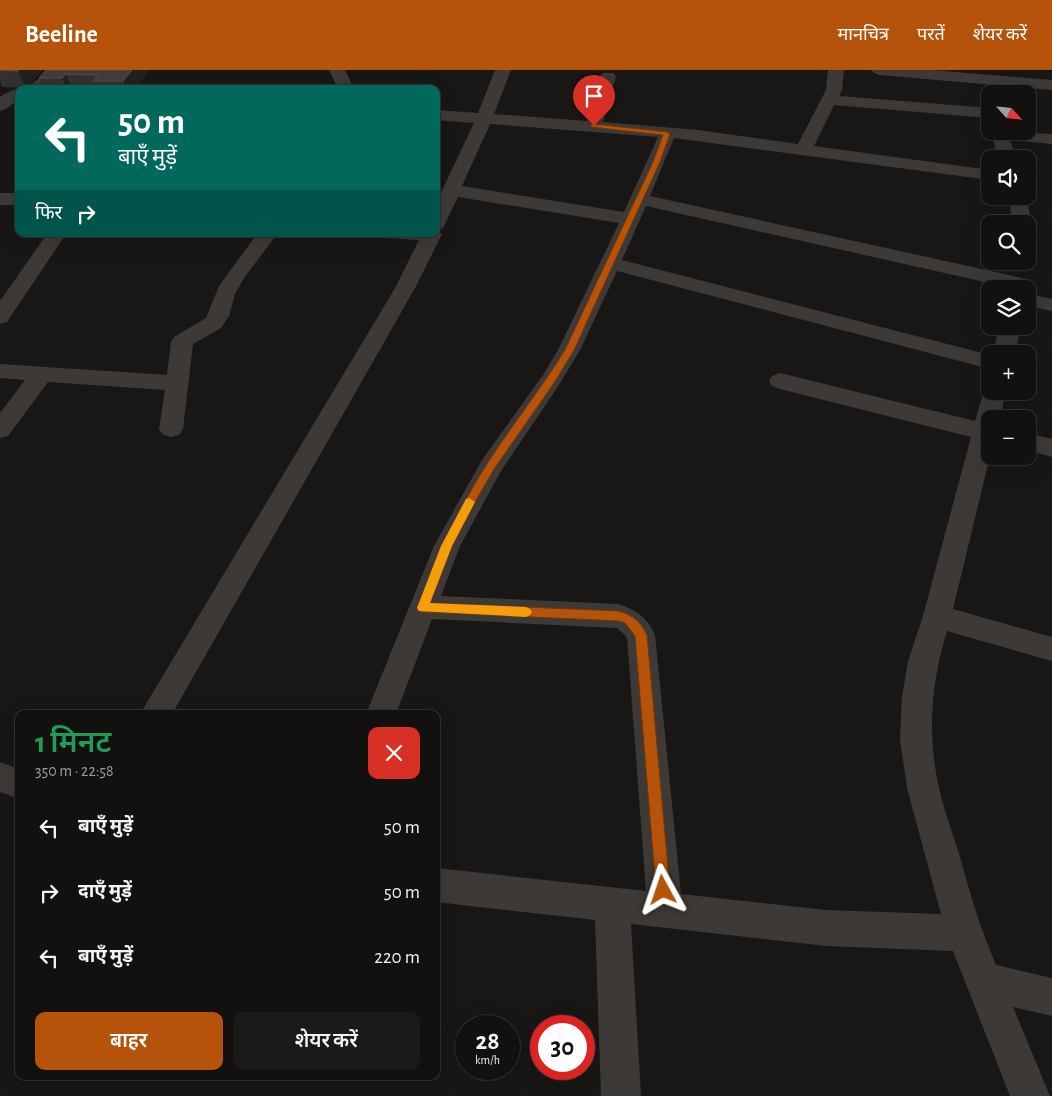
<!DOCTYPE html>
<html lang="hi">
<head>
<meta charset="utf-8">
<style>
	body { margin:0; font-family:"Alegreya Sans","Noto Sans Devanagari",sans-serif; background:#1b1a19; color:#f1f3f6; height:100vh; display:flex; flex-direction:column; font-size:19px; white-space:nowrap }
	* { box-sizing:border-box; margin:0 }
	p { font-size:16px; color:#9c9d9f }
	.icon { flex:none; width:28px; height:28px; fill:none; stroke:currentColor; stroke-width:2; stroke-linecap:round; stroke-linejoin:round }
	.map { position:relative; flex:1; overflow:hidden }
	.panel { position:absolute; left:15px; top:640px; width:425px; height:370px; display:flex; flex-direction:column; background:#121110; border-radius:10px; box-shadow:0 5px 20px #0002,0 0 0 1px #313130 }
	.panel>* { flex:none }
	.top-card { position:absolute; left:15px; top:15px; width:425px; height:152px; border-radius:10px; box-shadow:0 5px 20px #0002,0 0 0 1px #313130; background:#00695c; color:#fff; overflow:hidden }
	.needle { width:32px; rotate:117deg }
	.fabs { position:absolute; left:981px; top:15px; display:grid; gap:10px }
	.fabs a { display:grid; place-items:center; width:55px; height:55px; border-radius:10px; background:#121110; box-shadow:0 5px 20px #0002,0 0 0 1px #313130; font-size:25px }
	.speed { position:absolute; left:455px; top:945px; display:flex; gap:10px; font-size:25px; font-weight:700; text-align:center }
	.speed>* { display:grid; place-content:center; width:65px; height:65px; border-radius:50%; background:#121110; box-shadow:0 5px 20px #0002,0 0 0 1px #313130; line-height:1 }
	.speed small { font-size:12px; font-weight:400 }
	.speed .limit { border:8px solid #d22; background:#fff; color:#111 }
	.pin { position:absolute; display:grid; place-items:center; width:42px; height:42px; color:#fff; margin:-51px -21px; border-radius:50% 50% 50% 0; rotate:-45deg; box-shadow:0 0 5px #0007 }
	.pin .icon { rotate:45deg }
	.me { position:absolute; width:55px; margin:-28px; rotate:355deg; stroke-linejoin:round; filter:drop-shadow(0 0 4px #0008) }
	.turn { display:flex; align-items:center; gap:18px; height:105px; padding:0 20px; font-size:22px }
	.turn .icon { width:65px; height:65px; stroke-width:2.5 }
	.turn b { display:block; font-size:35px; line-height:42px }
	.then { display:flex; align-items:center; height:48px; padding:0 20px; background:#0003; gap:10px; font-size:19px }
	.round { display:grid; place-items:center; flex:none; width:52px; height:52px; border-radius:10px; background:#1b1a19 }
	.overview { display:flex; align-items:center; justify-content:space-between; height:85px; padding:0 20px }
	h1 { font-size:30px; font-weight:600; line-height:38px; color:#1e9e55 }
	.cta { display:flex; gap:10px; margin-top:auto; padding:10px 20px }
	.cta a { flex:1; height:58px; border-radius:10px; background:#b45309; color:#fff; font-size:20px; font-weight:600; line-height:58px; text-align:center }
	.cta a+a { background:#1b1a19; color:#f1f3f6 }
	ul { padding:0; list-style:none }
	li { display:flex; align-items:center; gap:15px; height:65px; padding:0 20px }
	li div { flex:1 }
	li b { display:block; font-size:19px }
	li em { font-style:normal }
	header { display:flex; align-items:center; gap:30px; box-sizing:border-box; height:70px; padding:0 25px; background:#b45309; color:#fff }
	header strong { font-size:24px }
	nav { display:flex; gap:28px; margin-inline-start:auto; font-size:18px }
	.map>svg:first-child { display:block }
</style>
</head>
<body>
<header>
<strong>Beeline</strong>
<nav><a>मानचित्र</a><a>परतें</a><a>शेयर करें</a></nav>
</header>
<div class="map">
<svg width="1052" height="1026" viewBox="0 0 1052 1026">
	<rect width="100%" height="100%" fill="#181716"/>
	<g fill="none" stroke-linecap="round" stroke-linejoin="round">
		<path fill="#3d3937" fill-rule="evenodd" d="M 50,0 L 68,0 L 44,19 L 25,19 Z
			M 329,0 L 345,0 L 354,19 L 338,19 Z
			M 495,0 L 511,0 L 494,44 L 587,51 L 600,6 L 603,3 L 613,3 L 616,6 L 603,52 L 698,60 L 798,74 L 826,20 L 828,0 L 844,0 L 842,20 L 839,26 L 990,38 L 990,48 L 834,35 L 814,76 L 990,100 L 990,110 L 674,68 L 650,126 L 1018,207 L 1025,209 L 1028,213 L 1025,217 L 1016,219 L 646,136 L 622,190 L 990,285 L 990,299 L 617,201 L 580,280 L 559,315 L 501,401 L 460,476 L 441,526 L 619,534 C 637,541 647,547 655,565 L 681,824 L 826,840 L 941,844 L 907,718 L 900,669 L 902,627 L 908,591 L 923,546 L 971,367 L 780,319 L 772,316 L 769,311 L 772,306 L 780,303 L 975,351 L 984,321 L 987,316 L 990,315 L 990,321 L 1006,321 L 1000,349 L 990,349 L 990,386 L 953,539 L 1052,567 L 1052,591 L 947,561 C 931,613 927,664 939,718 C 944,741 953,764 960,787 C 970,824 981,860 996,895 L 1052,908 L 1052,946 L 1013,937 L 1050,1026 L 1010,1026 L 953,881 L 826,876 L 631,854 L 641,1026 L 601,1026 L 595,850 L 436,832 L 436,798 L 646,821 L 627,567 L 617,558 L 432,549 L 396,644 L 366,644 L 434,476 L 482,390 L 543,305 L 558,280 L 619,153 L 458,127 L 445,154 L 443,158 L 437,159 L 442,164 L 415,218 L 172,644 L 140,644 L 395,218 L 419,170 L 386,168 L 383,164 L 436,164 L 436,133 L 474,53 L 436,50 L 436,40 L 478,43 ZM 490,54 L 658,67 L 624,142 L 462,116 Z
			M 871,0 L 932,0 L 1052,10 L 1052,20 L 879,5 L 874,3 Z
			M 19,18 L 21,19 L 19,19 L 19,29 L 6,39 L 0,41 L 0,27 L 4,24 Z
			M 991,61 L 1052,64 L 1052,74 L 1010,70 L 1016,89 L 998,89 Z
			M 0,123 L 19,123 L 19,135 L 0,135 Z
			M 1009,126 L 1027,126 L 1031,154 L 1029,158 L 1028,154 L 1012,154 Z
			M 47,164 L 66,164 L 7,252 L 0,254 L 0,231 Z
			M 257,164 L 277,164 L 244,208 L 235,224 L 229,246 L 221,258 L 193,274 L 183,359 L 179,365 L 171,367 L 163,365 L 159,359 L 165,320 L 48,312 L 8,366 L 0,368 L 0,343 L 25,310 L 0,308 L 0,294 L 167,305 L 171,272 L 174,267 L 206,248 L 219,216 Z
			M 1028,224 L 1052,229 L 1052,241 L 1028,236 Z
			M 999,256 L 1021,256 L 1015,284 L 993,284 Z
			M 1028,363 L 1052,369 L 1052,387 L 1028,380 Z
			M 0,692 L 19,699 L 19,729 L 0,722 Z"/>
	</g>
	<path fill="#33302f" d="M 0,0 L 43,0 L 25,18 L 2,17 L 0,12 Z
		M 46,0 L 149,0 L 136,19 L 44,19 L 39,8 Z"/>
	<path fill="#222120" d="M 19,0 L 43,0 L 25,18 L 18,1 Z
		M 132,0 L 149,0 L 136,19 L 126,19 L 123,11 Z
		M 66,4 L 72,19 L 67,19 L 62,8 Z"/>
	<path fill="#413d3c" stroke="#544e4d" d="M 0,0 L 19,0 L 18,1 Z
		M 46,0 L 132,0 L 123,11 L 93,11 L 98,5 L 66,4 L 62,8 L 39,8 Z"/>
	<path fill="#b45309" stroke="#753606" d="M 594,54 L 667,62 L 670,64 L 660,92 L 574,280 L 554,313 L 494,399 L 475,432 L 452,476 L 430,533 L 619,541 C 634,546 640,551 647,565 L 670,820 L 668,826 L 663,828 L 658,826 L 656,820 L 635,566 L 625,553 L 619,551 L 423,542 L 419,541 L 417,538 C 437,487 458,439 487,394 C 512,355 541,319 565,280 L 653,92 L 663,65 L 591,57 L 591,54 Z"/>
	<path fill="#f59e0b" d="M 469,428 L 475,432 L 452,476 L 430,533 L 526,537 L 530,539 L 532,542 L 530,545 L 526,547 L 419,541 L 417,538 L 441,476 L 466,429 Z"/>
</svg>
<div class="fabs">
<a><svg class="needle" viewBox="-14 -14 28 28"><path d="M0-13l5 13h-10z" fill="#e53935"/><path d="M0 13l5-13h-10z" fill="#9c9d9f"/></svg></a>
<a><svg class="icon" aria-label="sound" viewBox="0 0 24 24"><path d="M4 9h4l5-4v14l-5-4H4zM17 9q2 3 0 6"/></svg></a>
<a><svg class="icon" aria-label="search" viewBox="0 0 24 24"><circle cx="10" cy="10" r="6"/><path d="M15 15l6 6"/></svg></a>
<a><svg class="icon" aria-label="layers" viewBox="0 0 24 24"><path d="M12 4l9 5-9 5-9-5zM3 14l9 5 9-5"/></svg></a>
<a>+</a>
<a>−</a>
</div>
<div class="speed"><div>28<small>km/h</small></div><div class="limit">30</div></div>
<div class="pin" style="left:594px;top:56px;background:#d93025"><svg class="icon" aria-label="arrive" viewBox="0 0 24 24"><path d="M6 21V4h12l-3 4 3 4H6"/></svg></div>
<svg class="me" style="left:663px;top:820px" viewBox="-20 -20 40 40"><path d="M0-17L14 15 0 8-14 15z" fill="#b45309" stroke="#fff" stroke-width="4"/></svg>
<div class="top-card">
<div class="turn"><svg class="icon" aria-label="left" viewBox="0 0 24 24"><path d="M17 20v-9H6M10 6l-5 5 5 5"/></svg><div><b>50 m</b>बाएँ मुड़ें</div></div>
<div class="then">फिर<svg class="icon" aria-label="right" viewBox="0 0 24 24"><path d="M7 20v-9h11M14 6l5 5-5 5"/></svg></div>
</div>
<section class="panel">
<div class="overview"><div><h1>1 मिनट</h1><p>350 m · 22:58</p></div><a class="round" style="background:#d93025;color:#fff"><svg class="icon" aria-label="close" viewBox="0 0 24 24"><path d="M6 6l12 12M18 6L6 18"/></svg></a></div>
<ul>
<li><svg class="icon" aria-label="left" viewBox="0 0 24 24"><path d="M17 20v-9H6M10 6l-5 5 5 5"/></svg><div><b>बाएँ मुड़ें</b></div><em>50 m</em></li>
<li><svg class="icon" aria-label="right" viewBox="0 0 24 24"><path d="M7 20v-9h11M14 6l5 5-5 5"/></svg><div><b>दाएँ मुड़ें</b></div><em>50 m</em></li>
<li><svg class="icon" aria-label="left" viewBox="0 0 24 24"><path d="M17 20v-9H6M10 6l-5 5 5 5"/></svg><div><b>बाएँ मुड़ें</b></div><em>220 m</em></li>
</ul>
<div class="cta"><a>बाहर</a><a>शेयर करें</a></div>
</section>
</div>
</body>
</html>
